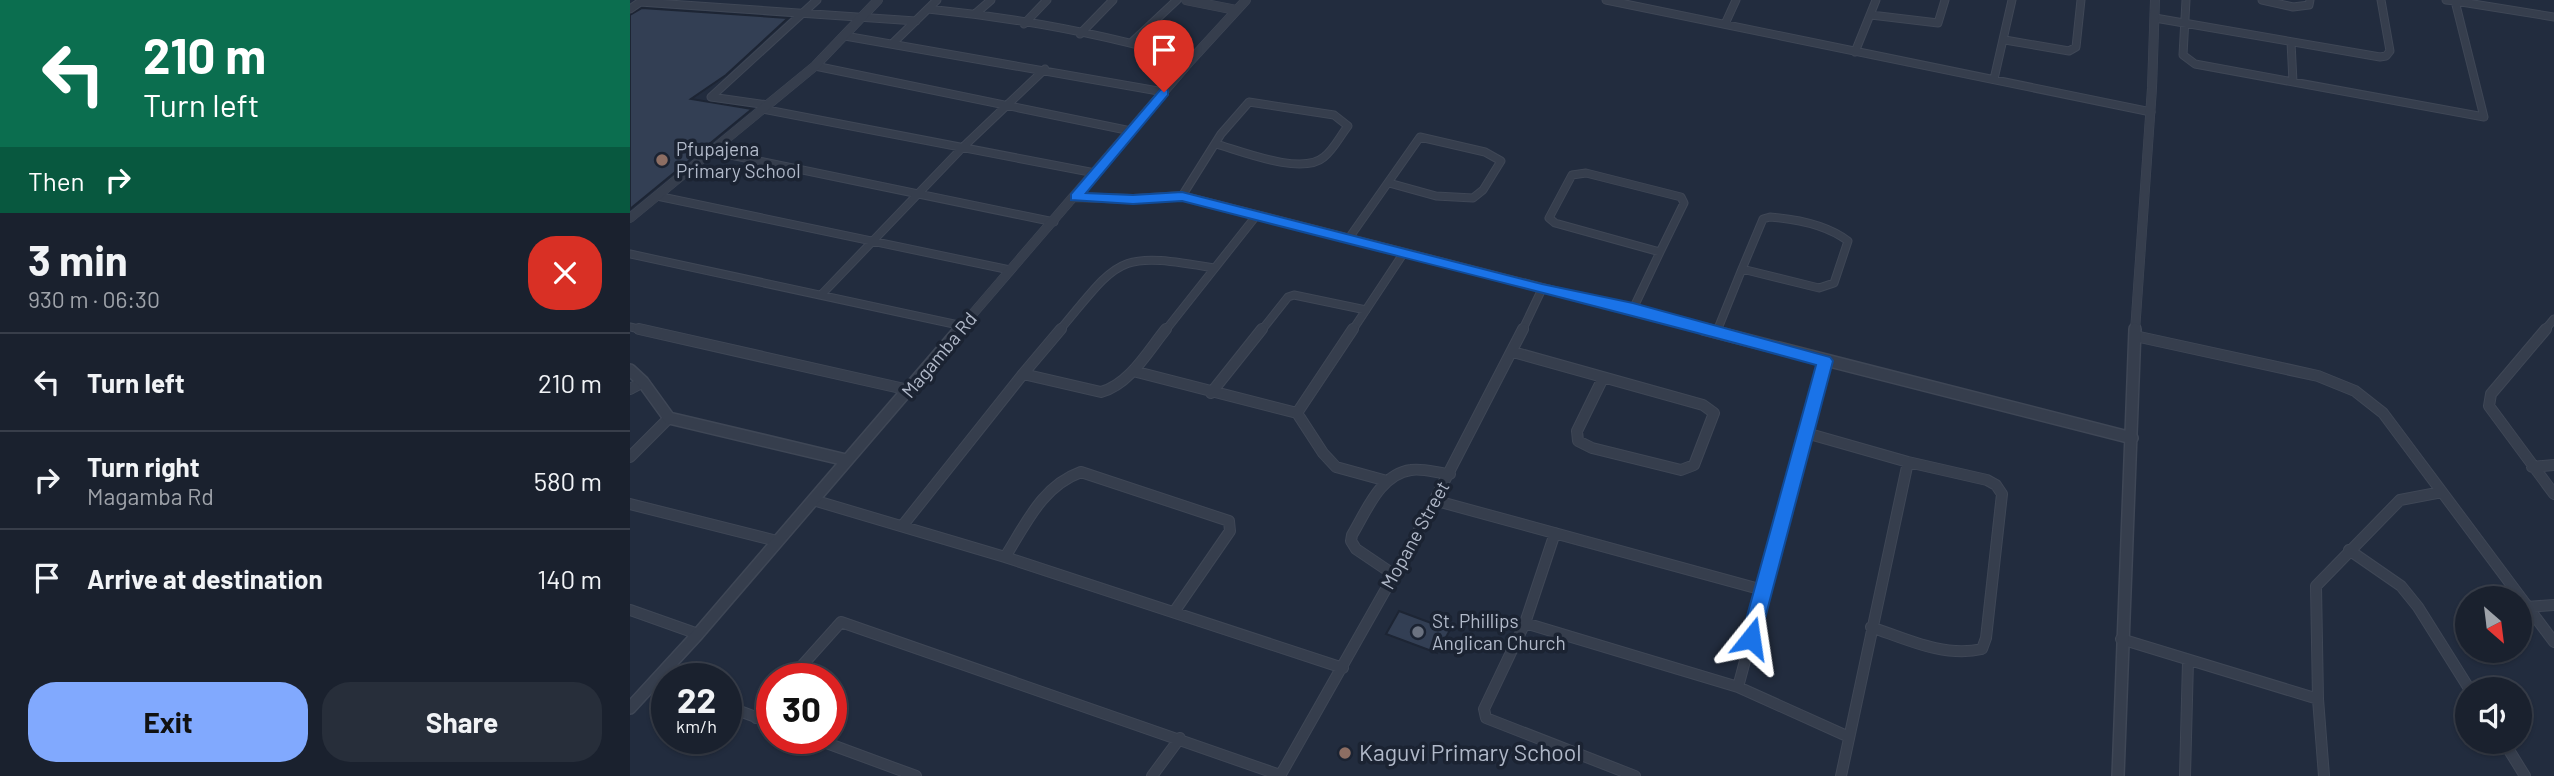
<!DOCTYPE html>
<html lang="en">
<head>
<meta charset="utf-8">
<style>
	body { margin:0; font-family:Barlow,sans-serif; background:#272e3a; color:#f1f3f6; height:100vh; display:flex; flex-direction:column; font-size:26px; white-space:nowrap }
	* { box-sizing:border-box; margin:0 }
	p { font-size:23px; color:#9fa3aa }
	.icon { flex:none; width:38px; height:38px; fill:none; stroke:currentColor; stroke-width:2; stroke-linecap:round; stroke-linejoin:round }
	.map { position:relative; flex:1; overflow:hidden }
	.details { display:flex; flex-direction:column; background:#1a212e; width:630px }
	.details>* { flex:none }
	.guide { background:#0b6e4f; color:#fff; overflow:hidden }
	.needle { width:46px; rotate:152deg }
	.controls { position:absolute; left:1825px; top:586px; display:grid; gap:14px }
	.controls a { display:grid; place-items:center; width:77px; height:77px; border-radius:50%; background:#1a212e; box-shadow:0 2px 5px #0004,0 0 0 2px #383e4a; font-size:35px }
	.speed { position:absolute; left:21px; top:663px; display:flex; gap:14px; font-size:35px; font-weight:700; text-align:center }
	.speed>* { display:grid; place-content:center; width:91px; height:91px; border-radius:50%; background:#1a212e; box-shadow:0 2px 5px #0004,0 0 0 2px #383e4a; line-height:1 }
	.speed small { font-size:18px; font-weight:400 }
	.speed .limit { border:10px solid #d22; background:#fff; color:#111 }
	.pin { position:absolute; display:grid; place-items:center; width:60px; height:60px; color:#fff; margin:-72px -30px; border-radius:50% 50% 50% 0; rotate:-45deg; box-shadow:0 0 7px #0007 }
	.pin .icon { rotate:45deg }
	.me { position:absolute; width:77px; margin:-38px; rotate:15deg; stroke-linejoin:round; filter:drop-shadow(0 0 5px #0008) }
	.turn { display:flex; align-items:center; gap:24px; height:147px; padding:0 28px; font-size:32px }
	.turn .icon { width:91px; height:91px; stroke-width:2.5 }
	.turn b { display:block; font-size:49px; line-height:60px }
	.then { display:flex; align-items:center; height:66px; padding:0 28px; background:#0003; gap:14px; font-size:26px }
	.round { display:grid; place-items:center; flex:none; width:74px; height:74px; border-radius:28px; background:#272e3a }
	.overview { display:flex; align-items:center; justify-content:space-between; height:119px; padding:0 28px }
	h1 { font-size:42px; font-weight:700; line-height:52px }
	.button { display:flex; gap:14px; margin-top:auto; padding:14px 28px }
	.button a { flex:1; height:80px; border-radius:28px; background:#81a9fe; color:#111; font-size:28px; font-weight:700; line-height:80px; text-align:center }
	.button a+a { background:#272e3a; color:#f1f3f6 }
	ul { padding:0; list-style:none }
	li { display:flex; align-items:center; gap:21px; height:98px; padding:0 28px; border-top:2px solid #383e4a }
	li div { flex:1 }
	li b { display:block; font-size:26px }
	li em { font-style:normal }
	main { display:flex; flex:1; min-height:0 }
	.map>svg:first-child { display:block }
</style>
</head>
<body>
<main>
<section class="details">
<div class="guide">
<div class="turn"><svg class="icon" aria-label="left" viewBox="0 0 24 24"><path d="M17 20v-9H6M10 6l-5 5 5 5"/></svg><div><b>210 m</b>Turn left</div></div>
<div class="then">Then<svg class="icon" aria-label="right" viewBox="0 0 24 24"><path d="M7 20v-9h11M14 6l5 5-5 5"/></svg></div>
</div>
<div class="overview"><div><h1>3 min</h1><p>930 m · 06:30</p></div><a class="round" style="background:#d93025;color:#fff"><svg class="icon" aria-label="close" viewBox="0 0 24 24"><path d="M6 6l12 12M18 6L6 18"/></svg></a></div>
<ul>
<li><svg class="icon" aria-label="left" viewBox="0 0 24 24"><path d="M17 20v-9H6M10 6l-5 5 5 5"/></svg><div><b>Turn left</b></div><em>210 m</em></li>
<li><svg class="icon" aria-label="right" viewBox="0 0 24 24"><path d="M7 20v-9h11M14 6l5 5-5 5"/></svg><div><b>Turn right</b><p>Magamba Rd</p></div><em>580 m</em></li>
<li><svg class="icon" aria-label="arrive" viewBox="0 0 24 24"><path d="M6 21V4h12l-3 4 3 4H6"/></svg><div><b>Arrive at destination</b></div><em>140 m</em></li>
</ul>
<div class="button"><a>Exit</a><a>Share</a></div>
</section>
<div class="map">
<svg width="1924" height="776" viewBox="0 0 1924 776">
	<rect width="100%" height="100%" fill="#222c3e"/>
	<path fill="#333f54" stroke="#1d2534" stroke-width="2" d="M 12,8 L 158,18 L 96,75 L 61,99 L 122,109 L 0,209 L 0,15 Z
		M 769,611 L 820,630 L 807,653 L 756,634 Z"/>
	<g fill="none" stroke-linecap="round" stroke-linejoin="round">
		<defs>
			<path id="minor-far1" d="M 976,0 L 1521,112
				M 1556,0 L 1553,55 L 1565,64 L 1854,117 L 1825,1 L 1816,0
				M 1632,0 L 1663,7 L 1679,5 L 1680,0
				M 1825,1 L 1924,17
				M 10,2 L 286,21
				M 0,9 L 13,0
				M 298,9 C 387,18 476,34 561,60
				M 345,14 L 361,0
				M 1241,15 L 1308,23 L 1315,0
				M 1525,18 L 1750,57 L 1756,56 L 1760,51 L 1751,0
				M 394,24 L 417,0
				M 1095,24 L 1106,0
				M 450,34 L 483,0
				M 215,36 L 534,92
				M 1375,40 L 1439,51 L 1446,47 L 1451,0
				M 502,42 L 547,0
				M 1661,42 L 1663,82
				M 263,43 L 307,0
				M 1225,52 L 1246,0
				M 185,66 L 501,131
				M 1364,79 L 1382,0
				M 138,105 L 81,97 L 187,0
				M 132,109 L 465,173
				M 81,151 L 424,222
				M 956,173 L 1051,197 L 1054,203 L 1030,252 L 925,223 L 919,218 L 942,175 Z
				M 27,196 L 380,270
				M 552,196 L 591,134 L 619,102 L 704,115 L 718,126 C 710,136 704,149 694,157 C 672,176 611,151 586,144
				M 1140,217 C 1166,219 1197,225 1218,241 L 1204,283 L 1189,288 L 1112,269 L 1133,219 Z
				M 719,238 L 790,137 L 855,152 L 871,161 L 853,190 L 843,198 L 806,196 L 759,183
				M 0,254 L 333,326
				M 192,294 L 332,148 L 415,69
				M 1003,309 L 1030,252
				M 0,327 L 17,331
				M 429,331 C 491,257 486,251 584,268
				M 535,331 L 626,216
				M 631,331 L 658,297 L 664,295 L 736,310
				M 722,331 L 773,254
				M 892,331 L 912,289
				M 1087,331 L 1112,269
				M 1914,331 L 1924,319"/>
			<path id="minor" d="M 9,329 L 279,390
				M 1916,329 L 1861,394 L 1859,406 L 1924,494
				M 1505,336 L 1688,376 L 1725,391 L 1753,413 L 1924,642
				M 883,352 L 1073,405 L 1084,413 L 1064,465 L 1051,470 L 962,448 L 948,441 L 947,431 L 973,378
				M 503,371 L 667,413 L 693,453 L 706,467 L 757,481
				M 393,374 L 431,329
				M 0,389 L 13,382
				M 581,393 L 632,329
				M 667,413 L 723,329
				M 1176,433 L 1278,462 L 1357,480 L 1366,485 L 1372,494 L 1356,638 L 1352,649 C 1315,658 1276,639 1241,627
				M 0,457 L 39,418
				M 1902,467 L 1924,465
				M 183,500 L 375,557 L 713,668
				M 807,501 L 1133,590
				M 0,504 L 147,541
				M 273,525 L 393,374 L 471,392 C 500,384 518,351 536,329
				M 925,533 L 895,623 L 1108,687 L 1195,361
				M 1719,550 L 1771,586 L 1788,607 L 1840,690
				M 375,557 C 396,524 412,486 451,472 L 599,521 L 600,531 L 544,612
				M 763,574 L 726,549 L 721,541 L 722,535 C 736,512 750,474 781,470 C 793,468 807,473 820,474
				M 1897,607 L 1924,605
				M 0,610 L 68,634
				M 895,623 L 854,709 L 856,718 L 1005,776
				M 1491,639 L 1688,699
				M 160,679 L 211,622 L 650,775
				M 1108,687 L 1219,737
				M 96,706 L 142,723
				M 126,718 L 142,700
				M 183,738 L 286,776
				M 1874,742 L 1895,776
				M 522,776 L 550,738
				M 650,776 L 786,536 L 893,329
				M 1211,776 L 1278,462
				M 1555,776 L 1558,661
				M 1694,776 L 1688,699 L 1686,586 L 1770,500 L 1812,492"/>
			<path id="tertiary-far1" d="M 556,0 L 606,10
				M 445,197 L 503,199 L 552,196 L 1081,331
				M 0,218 L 185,66 L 248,0
				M 328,331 L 561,60 L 616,0
				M 1505,331 L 1522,88 L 1525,0"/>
			<path id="tertiary" d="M 1074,329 L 1502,438
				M 0,370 L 13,382 L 39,418 L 216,460
				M 0,708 L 68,634 L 330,329
				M 1488,776 L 1505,329"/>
		</defs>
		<use href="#minor-far1" stroke="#3f4756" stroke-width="9"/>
		<use href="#minor" stroke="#3f4756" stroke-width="12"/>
		<use href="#tertiary-far1" stroke="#3f4756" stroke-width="10"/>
		<use href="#tertiary" stroke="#3f4756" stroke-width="14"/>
		<use href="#minor-far1" stroke="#363e4d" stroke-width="7"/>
		<use href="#minor" stroke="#363e4d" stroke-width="10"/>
		<use href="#tertiary-far1" stroke="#363e4d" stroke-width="9"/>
		<use href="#tertiary" stroke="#363e4d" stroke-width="11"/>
	</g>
	<path fill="#1a73e8" stroke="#114b97" stroke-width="2" d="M 534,88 L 538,90 L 538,95 L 456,193 L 503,195 L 552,192 L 912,284 L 1003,303 L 1200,357 L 1203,361 L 1128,645 L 1121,647 L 1114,645 L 1111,638 L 1186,365 C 976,307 764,256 552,201 L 503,204 L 441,200 L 441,194 L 530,90 Z"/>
	<g fill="#8d6e63" stroke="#1b2332" stroke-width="2.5">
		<circle cx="32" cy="160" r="7"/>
		<circle cx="715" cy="753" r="7"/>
	</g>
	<circle fill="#6b7280" stroke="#1b2332" stroke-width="2.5" cx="788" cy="632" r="7"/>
	<g text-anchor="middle" stroke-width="7" stroke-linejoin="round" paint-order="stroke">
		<g font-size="19" fill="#b1b9c9" stroke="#1b2332" text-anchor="start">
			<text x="46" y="156">Pfupajena<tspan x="46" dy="22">Primary School</tspan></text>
			<text x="802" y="628">St. Phillips<tspan x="802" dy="22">Anglican Church</tspan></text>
		</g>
		<g font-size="19" fill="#b1b9c9" stroke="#1b2332">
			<text transform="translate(309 355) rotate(-50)" y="7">Magamba Rd</text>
			<text transform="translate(785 535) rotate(-61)" y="7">Mopane Street</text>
		</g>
		<g font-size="23" fill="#b1b9c9" stroke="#1b2332" text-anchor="start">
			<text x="729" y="761">Kaguvi Primary School</text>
		</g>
	</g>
</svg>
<div class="controls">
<a><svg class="needle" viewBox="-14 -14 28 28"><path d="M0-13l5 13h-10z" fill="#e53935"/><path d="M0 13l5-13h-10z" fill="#9fa3aa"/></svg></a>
<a><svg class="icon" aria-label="sound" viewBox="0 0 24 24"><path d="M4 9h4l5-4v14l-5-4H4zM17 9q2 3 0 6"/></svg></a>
</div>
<div class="speed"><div>22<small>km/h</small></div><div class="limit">30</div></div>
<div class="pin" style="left:534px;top:92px;background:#d93025"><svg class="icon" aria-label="arrive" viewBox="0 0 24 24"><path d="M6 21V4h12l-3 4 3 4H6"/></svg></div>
<svg class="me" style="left:1121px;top:638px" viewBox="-20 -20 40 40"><path d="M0-17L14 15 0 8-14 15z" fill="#1a73e8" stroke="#fff" stroke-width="4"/></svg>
</div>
</main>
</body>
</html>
